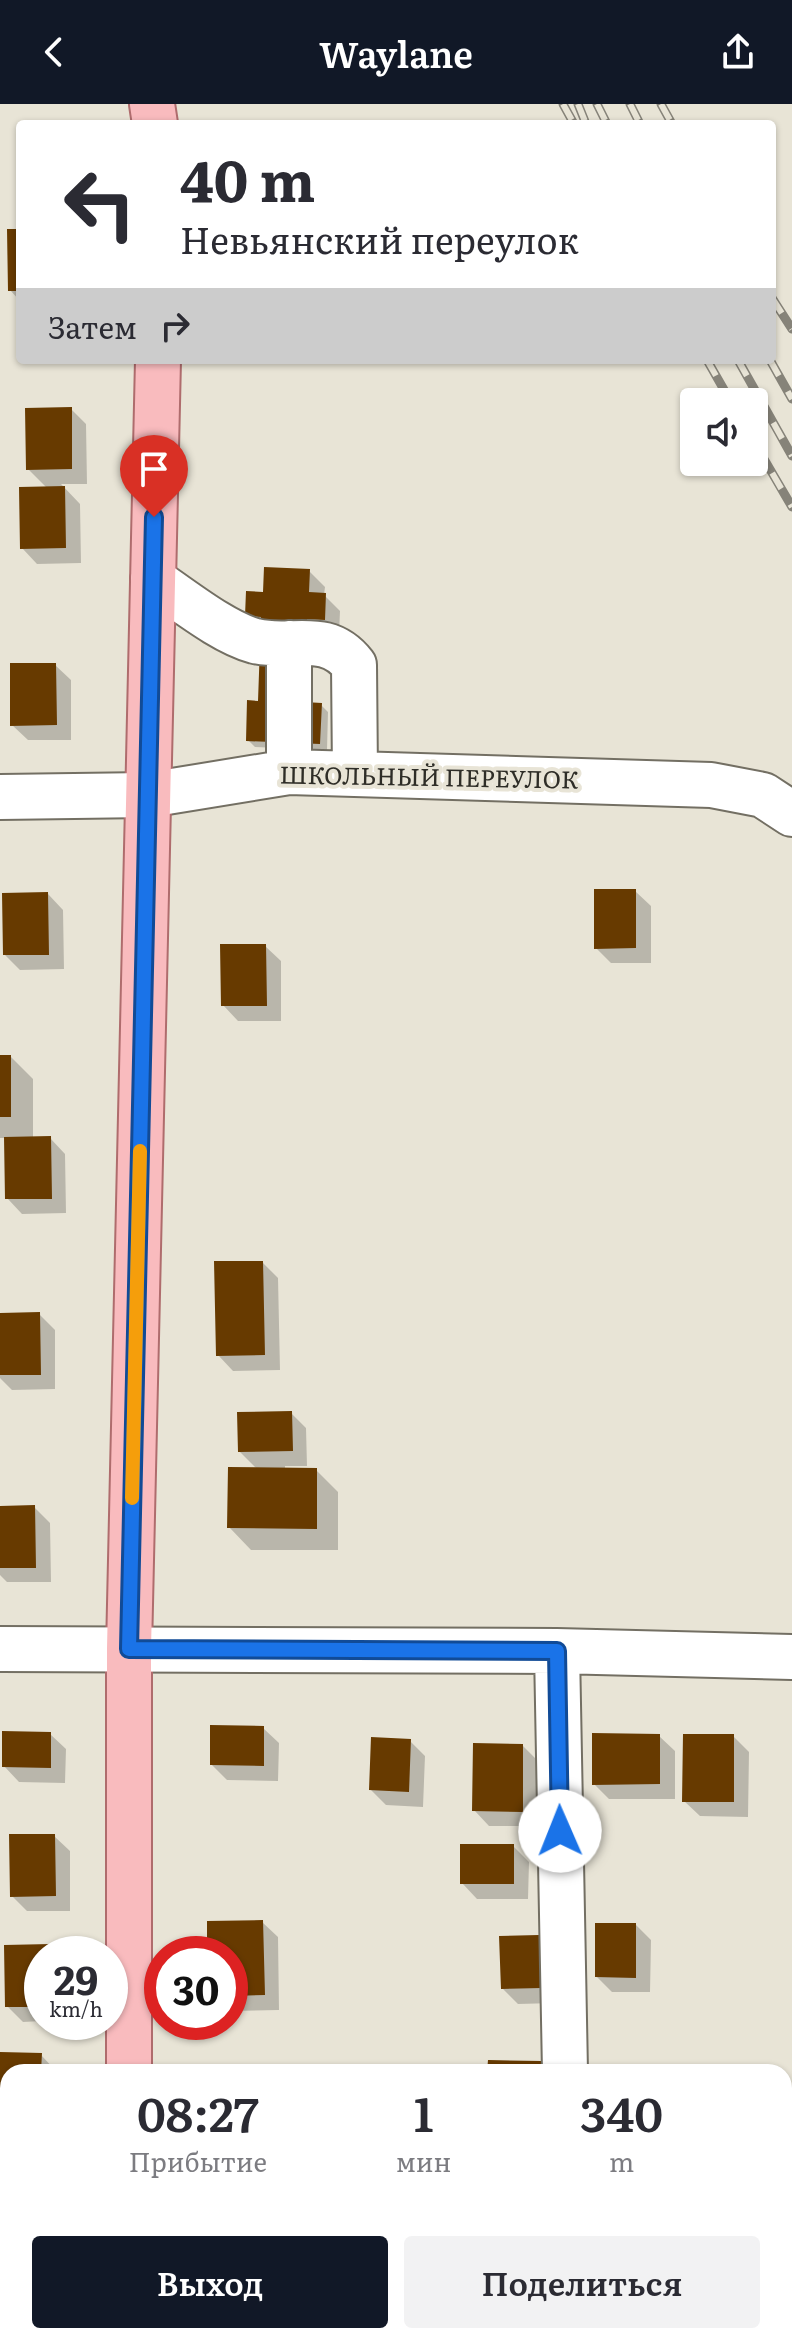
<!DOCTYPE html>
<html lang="ru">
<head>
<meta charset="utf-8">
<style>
	body { margin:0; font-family:Literata,serif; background:#f2f2f3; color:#2b2b33; height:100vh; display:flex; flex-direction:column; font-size:30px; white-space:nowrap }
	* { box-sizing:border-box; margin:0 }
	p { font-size:26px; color:#7c7c81 }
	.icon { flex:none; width:44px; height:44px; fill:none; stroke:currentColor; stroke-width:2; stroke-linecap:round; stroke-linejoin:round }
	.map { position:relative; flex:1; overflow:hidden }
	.side { position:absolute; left:0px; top:1960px; width:792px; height:280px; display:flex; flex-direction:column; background:#fff; border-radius:24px 24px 0 0; box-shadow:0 2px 6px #0004 }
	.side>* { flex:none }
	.banner { position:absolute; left:16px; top:16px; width:760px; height:244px; border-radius:8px; box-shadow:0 2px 6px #0004; background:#fff; color:#2b2b33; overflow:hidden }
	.fabs { position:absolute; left:680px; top:284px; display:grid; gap:16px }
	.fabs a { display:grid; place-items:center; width:88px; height:88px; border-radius:8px; background:#fff; box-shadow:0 2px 6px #0004; font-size:40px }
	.speed { position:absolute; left:24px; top:1832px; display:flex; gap:16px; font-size:40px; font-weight:700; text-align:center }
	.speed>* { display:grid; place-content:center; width:104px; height:104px; border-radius:50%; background:#fff; box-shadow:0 2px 6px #0004; line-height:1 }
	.speed small { font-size:20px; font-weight:400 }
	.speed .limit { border:12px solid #d22; background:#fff; color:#111 }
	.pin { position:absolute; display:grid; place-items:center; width:68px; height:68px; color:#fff; margin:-82px -34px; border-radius:50% 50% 50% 0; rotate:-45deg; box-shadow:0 0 8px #0007 }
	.pin .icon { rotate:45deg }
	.me { position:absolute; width:88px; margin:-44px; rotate:359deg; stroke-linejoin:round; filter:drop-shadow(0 0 6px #0008) }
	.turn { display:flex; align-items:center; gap:28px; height:168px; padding:0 32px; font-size:36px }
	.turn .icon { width:104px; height:104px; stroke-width:2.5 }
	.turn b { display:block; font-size:56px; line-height:68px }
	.then { display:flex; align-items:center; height:76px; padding:0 32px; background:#0003; gap:16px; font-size:30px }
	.eta { display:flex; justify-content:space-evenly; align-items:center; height:136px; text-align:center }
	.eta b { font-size:48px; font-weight:600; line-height:56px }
	.button { display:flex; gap:16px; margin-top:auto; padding:16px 32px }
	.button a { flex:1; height:92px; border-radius:8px; background:#111827; color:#fff; font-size:32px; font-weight:600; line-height:92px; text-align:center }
	.button a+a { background:#f2f2f3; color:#2b2b33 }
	header { display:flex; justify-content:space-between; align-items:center; height:104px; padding:0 32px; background:#111827; color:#fff; font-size:36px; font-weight:600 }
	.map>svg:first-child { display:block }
</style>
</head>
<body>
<header><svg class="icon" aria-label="back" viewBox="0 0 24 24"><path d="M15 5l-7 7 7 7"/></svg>Waylane<svg class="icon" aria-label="share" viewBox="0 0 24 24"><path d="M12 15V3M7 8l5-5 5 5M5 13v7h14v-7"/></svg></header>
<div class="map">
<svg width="792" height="2240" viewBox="0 0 792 2240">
	<rect width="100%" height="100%" fill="#e8e4d6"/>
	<path fill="#0003" d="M 20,127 L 20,197 L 10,186 Z
		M 71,305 L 86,320 L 87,380 L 61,380 L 80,400 L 81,459 L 37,460 L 22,444 L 47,384 L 28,365 Z
		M 309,467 L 325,483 L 324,491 L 340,507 L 339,530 L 313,529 L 311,600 L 321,601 L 328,608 L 327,646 L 255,643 L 248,636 L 260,599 L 263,527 L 247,511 L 265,490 Z
		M 55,561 L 71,576 L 71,636 L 28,636 L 12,621 Z
		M 635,787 L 651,802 L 651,859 L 611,859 L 596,844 Z
		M 48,790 L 63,806 L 64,865 L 20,866 L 5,851 Z
		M 265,842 L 281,857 L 281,917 L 238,917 L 223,901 Z
		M 0,953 L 11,953 L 33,975 L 33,1035 L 50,1034 L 65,1050 L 66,1109 L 22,1110 L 7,1094 L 6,1034 L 0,1034 Z
		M 263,1159 L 278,1174 L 280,1266 L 233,1267 L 218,1251 Z
		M 39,1210 L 55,1226 L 55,1285 L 12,1286 L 0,1274 L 0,1211 Z
		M 291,1309 L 306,1324 L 307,1362 L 285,1362 L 285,1366 L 316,1366 L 338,1388 L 338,1446 L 251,1446 L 229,1423 L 258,1366 L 240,1348 Z
		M 34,1403 L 50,1419 L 51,1478 L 7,1478 L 0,1471 L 0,1404 Z
		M 263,1624 L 279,1639 L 278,1677 L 227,1676 L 212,1661 Z
		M 50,1630 L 66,1645 L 65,1679 L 19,1678 L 4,1662 Z
		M 659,1632 L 675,1647 L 675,1695 L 609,1695 L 594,1680 Z
		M 733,1632 L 749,1648 L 748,1713 L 700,1712 L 684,1697 Z
		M 410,1637 L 425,1652 L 423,1703 L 386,1701 L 371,1686 Z
		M 523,1642 L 538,1657 L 538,1722 L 489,1722 L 474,1706 Z
		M 54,1732 L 70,1747 L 70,1807 L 27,1807 L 12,1792 Z
		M 513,1742 L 529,1758 L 528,1795 L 477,1795 L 462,1779 Z
		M 262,1818 L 278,1833 L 279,1906 L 230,1907 L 230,1850 L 209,1850 Z
		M 636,1821 L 651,1836 L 650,1888 L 612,1888 L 597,1873 Z
		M 538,1833 L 554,1848 L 555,1899 L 518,1900 L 503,1885 Z
		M 50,1842 L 58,1850 L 42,1850 L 42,1917 L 23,1918 L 7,1902 L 6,1843 Z
		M 0,1950 L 41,1951 L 56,1967 L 8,1968 L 8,2016 L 0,2016 Z
		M 0,2073 L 8,2073 L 8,2140 L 0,2140 Z
		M 0,2220 L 8,2220 L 8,2232 L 48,2232 L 51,2236 L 51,2240 L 0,2240 Z
		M 305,2232 L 386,2232 L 386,2240 L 305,2240 Z
		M 583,2232 L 650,2232 L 650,2236 L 587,2236 Z"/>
	<path fill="#673a00" d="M 7,125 L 20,125 L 20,187 L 8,187 Z
		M 72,303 L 72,365 L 26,366 L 25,304 Z
		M 65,382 L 66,444 L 20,445 L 19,383 Z
		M 264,463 L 310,465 L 309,488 L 326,489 L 325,516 L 307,515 L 304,598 L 322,599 L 320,640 L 246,637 L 247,596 L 258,597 L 261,513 L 245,512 L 246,487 L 263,488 Z
		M 10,559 L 56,559 L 57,621 L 10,622 Z
		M 594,785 L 636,785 L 636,844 L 594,845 Z
		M 48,788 L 49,851 L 3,851 L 2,789 Z
		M 220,840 L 266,840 L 267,902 L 221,902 Z
		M 0,951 L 11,951 L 11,1013 L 0,1013 Z
		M 51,1032 L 52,1095 L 5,1095 L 4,1033 Z
		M 214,1157 L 263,1157 L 265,1251 L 216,1252 Z
		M 40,1208 L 41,1271 L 0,1271 L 0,1209 Z
		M 292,1307 L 293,1347 L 238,1348 L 237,1308 Z
		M 228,1363 L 317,1364 L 317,1425 L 227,1424 Z
		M 35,1401 L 36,1464 L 0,1464 L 0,1402 Z
		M 210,1621 L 264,1622 L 264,1662 L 210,1661 Z
		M 2,1627 L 51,1628 L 51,1664 L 2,1663 Z
		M 592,1629 L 660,1630 L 660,1680 L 592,1681 Z
		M 683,1630 L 734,1630 L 734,1698 L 682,1698 Z
		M 371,1633 L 411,1635 L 409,1688 L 369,1686 Z
		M 473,1639 L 523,1640 L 523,1708 L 472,1707 Z
		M 9,1730 L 55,1730 L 56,1792 L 10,1793 Z
		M 460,1740 L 514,1740 L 514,1780 L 460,1780 Z
		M 263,1816 L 265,1891 L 230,1892 L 230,1850 L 207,1850 L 207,1817 Z
		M 595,1819 L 636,1819 L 636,1874 L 595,1873 Z
		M 539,1831 L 541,1884 L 501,1885 L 499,1832 Z
		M 51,1840 L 51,1850 L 42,1850 L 42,1903 L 5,1903 L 4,1841 Z
		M 0,1948 L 42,1949 L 41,1968 L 8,1968 L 8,2002 L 0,2002 Z
		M 488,1956 L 541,1957 L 541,1968 L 487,1968 Z
		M 0,2071 L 8,2071 L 8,2126 L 0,2126 Z
		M 0,2218 L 8,2218 L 8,2232 L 37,2232 L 37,2240 L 0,2240 Z
		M 303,2232 L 365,2232 L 365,2240 L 303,2240 Z"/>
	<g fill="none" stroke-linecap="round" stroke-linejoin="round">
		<defs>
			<path id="minor" d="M 153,476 C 182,495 222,528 255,537 C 292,546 326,525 354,561 L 355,669
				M 289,539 L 289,668
				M 0,693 L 148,691 L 289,668 L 711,681 L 763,691 L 792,710
				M 0,1545 L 557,1547 L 792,1553
				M 557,1547 L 565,1968
				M 784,2108 L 792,2108"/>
			<path id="major" d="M 152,0 L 155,20
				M 129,1968 L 129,1545 L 158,256
				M 129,2240 L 129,2232"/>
		</defs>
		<use href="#minor" stroke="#736f63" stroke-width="48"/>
		<use href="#major" stroke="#af6c6d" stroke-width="48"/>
		<use href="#minor" stroke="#fff" stroke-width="44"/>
		<use href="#major" stroke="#f9bbbe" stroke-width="44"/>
		<defs>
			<path id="rail" d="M 563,0 L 574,20
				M 578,0 L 586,20
				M 597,0 L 607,20
				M 630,0 L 640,20
				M 661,0 L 672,20
				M 772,194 L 792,225
				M 707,256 L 731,298
				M 738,256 L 792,352
				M 770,256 L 792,295
				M 754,338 L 792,403"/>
		</defs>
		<use href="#rail" stroke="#868379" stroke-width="9"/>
		<use href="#rail" stroke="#e8e4d6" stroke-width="6" stroke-dasharray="18" stroke-linecap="butt"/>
	</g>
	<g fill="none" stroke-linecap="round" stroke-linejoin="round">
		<defs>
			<path id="route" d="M 154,413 L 129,1545 L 557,1547 L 560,1727"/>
		</defs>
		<use href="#route" stroke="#114b97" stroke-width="20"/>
		<use href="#route" stroke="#1a73e8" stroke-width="14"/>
		<path stroke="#f59e0b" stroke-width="14" d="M 132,1394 L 140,1047"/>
	</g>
	<g text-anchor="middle" stroke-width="8" stroke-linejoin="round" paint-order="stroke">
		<g font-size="24" fill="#2e2d27" stroke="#e8e4d6">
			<text transform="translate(429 674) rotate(1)" y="8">ШКОЛЬНЫЙ ПЕРЕУЛОК</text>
		</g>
	</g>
</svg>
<div class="fabs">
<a><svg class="icon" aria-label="sound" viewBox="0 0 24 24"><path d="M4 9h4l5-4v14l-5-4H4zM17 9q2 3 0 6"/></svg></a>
</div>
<div class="speed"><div>29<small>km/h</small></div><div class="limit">30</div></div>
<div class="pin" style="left:154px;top:413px;background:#d93025"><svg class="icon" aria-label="arrive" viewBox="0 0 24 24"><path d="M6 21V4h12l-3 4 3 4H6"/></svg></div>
<svg class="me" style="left:560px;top:1727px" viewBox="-20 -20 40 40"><circle r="19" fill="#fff"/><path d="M0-13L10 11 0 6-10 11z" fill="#1a73e8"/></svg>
<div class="banner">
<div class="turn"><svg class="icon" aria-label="left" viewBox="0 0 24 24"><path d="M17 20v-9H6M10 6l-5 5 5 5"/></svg><div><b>40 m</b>Невьянский переулок</div></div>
<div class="then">Затем<svg class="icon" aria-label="right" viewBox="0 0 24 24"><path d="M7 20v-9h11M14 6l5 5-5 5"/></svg></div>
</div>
<section class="side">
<div class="eta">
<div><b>08:27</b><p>Прибытие</p></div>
<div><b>1</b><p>мин</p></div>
<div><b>340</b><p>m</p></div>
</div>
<div class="button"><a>Выход</a><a>Поделиться</a></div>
</section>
</div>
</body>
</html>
